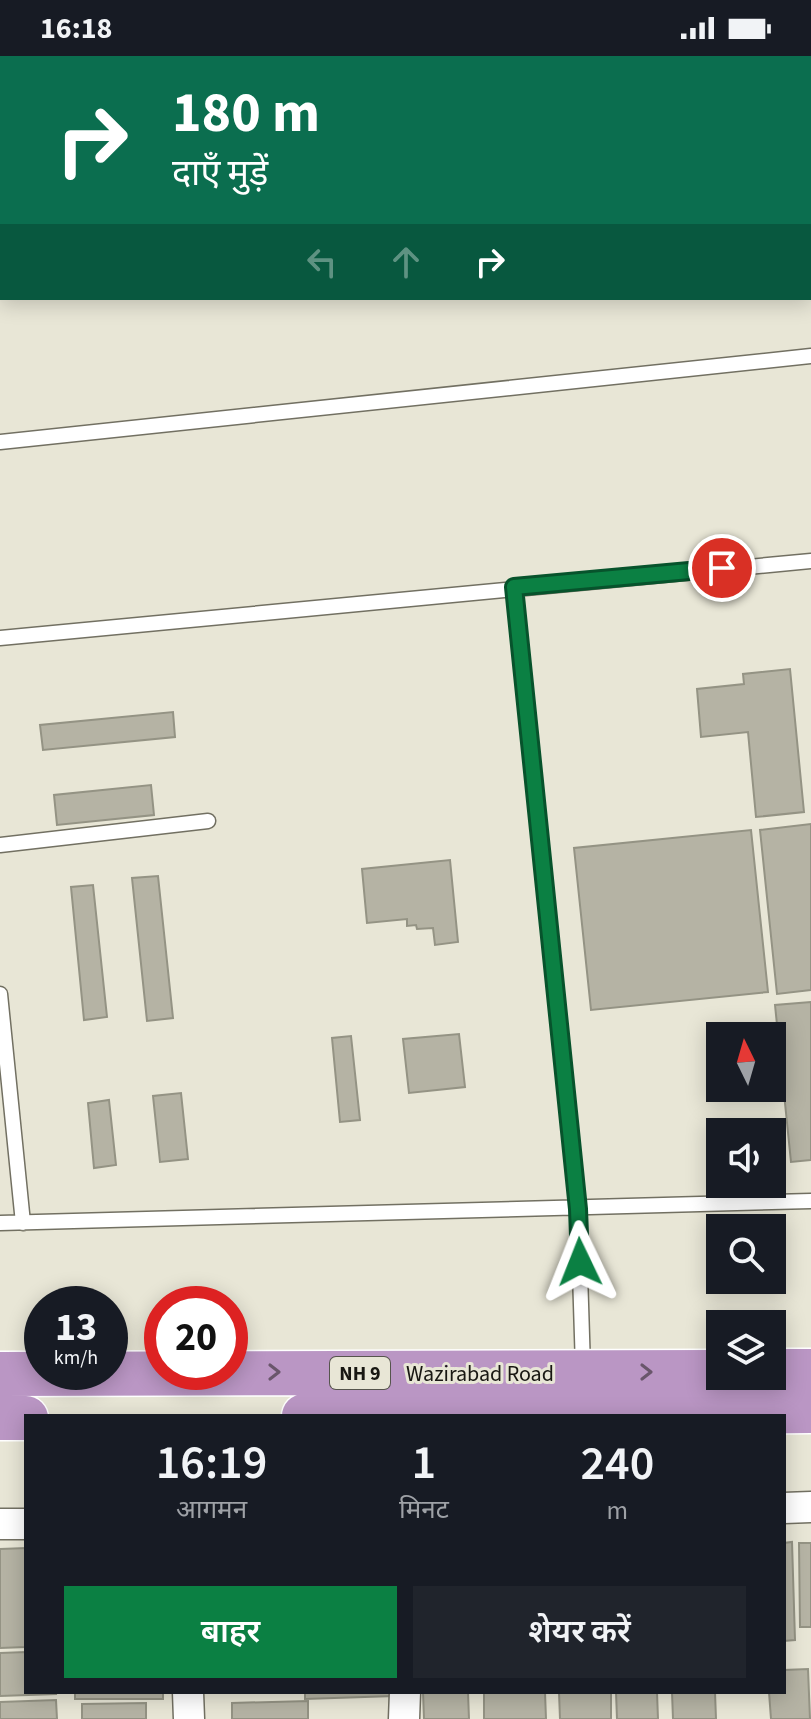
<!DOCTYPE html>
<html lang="hi">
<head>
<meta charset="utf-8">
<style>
	body { margin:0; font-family:"Source Sans 3","Noto Sans Devanagari",sans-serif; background:#20242c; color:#f1f3f6; height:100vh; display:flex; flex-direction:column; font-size:30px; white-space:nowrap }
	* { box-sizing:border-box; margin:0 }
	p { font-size:26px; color:#9ea1a6 }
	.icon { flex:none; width:44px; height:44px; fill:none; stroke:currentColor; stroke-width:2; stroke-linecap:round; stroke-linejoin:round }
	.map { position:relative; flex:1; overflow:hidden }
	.sheet { position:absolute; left:24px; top:1358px; width:762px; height:280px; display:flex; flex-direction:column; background:#171b24; border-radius:0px; box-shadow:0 4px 20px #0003 }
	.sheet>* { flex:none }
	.top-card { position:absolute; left:0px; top:0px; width:812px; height:244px; box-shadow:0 4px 20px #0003; background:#0b6e4f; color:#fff; overflow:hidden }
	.needle { width:52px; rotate:355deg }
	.buttons { position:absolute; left:706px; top:966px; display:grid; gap:16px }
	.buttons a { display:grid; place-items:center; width:80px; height:80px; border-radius:0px; background:#171b24; box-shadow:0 4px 20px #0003; font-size:40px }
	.speed { position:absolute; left:24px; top:1230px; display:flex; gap:16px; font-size:40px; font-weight:700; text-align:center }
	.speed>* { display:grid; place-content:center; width:104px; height:104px; border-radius:50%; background:#171b24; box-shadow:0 4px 20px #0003; line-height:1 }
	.speed small { font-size:20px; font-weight:400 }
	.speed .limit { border:12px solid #d22; background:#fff; color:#111 }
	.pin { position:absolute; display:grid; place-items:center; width:68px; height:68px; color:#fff; margin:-34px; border:4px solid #fff; border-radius:50%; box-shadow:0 2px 8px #0007 }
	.me { position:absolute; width:88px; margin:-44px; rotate:358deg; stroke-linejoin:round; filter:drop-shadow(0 0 6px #0008) }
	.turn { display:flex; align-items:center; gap:28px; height:168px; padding:0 40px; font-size:36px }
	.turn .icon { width:104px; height:104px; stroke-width:2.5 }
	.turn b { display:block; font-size:56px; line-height:68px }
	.lanes { display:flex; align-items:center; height:76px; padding:0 40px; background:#0003; justify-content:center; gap:40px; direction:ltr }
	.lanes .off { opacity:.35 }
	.eta { display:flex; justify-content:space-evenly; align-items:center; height:136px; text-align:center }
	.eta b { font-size:48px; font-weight:600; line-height:56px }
	.cta { display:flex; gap:16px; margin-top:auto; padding:16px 40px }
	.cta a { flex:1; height:92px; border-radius:0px; background:#0b8043; color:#fff; font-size:32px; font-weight:600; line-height:92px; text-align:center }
	.cta a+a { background:#20242c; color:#f1f3f6 }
	.status { display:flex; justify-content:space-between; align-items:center; height:56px; padding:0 40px; background:#171b24; direction:ltr }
	.status svg { height:22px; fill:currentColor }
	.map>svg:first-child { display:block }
</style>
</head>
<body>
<div class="status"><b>16:18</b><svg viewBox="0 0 49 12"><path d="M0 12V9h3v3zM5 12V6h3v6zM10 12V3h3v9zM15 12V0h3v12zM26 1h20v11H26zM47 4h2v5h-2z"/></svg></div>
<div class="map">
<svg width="811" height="1663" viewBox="0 0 811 1663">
	<rect width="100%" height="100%" fill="#e8e6d6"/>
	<path fill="#b5b3a4" stroke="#949384" stroke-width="2" d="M 790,613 L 804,756 L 756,761 L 748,676 L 701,681 L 697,633 L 744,628 L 743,618 Z
		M 173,656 L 175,681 L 43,694 L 40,669 Z
		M 151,729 L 154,759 L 57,769 L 54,739 Z
		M 811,768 L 811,934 L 777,938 L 760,774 Z
		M 751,774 L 768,936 L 591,954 L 574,792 Z
		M 450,804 L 458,886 L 435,889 L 433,872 L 417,873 L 416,869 L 407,870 L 407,863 L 367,867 L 362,813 Z
		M 158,820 L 173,962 L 147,965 L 132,822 Z
		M 93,829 L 107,961 L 84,964 L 71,831 Z
		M 811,946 L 811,1104 L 791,1106 L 775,949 Z
		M 459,978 L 465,1031 L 409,1037 L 403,983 Z
		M 351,980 L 360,1064 L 340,1066 L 332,982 Z
		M 181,1037 L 188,1103 L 160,1106 L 153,1040 Z
		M 109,1044 L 116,1109 L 94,1112 L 88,1047 Z
		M 792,1486 L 795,1584 L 784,1585 L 784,1487 Z
		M 799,1487 L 811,1487 L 811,1571 L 800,1571 Z
		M 26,1492 L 26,1591 L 0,1592 L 0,1493 Z
		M 26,1596 L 26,1636 L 57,1638 L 0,1640 L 0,1597 Z
		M 808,1613 L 810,1663 L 771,1663 L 769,1636 L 784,1636 L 784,1614 Z
		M 75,1636 L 163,1636 L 163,1643 L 75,1643 Z
		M 305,1636 L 393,1636 L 394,1640 L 305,1643 Z
		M 423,1636 L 468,1636 L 469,1663 L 424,1663 Z
		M 484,1636 L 545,1636 L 546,1663 L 484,1663 Z
		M 559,1636 L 611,1636 L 611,1663 L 560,1663 Z
		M 616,1636 L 657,1636 L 658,1663 L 617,1663 Z
		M 672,1636 L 715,1636 L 716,1663 L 673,1663 Z
		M 56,1644 L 57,1663 L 0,1663 L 0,1646 Z
		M 308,1645 L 308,1663 L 232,1663 L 232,1647 Z
		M 146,1647 L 146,1663 L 82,1663 L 82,1648 Z"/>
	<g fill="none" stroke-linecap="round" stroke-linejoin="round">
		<defs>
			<path id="service" d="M 258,0 L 258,2
				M 107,2 L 132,0
				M 0,11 L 2,11
				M 810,120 L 811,120
				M 0,198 L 2,198
				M 0,386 L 811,300
				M 514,531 L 578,1153 L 583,1312
				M 0,582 L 811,505
				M 0,789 L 208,765
				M 0,938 L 23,1167
				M 0,1167 L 811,1145"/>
			<path id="minor" d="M 784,1452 L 811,1451
				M 0,1468 L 26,1468
				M 188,1636 L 189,1663
				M 404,1663 L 405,1636"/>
			<path id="trunk" d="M 772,1315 L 811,1315
				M 0,1318 L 720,1316
				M 304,1360 L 811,1355
				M 0,1362 L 26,1362"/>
		</defs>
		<use href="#service" stroke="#727062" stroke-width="17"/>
		<use href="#minor" stroke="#727062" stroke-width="33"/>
		<use href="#trunk" stroke="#fff" stroke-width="47"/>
		<use href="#service" stroke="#fff" stroke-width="14"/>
		<use href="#minor" stroke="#fff" stroke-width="30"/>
		<use href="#trunk" stroke="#ba96c4" stroke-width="44"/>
	</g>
	<defs><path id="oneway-chevron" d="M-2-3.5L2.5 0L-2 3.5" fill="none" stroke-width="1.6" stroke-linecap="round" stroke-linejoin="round" transform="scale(2)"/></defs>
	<g stroke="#69566b">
		<use href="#oneway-chevron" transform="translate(274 1316)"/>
		<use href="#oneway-chevron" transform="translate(646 1316)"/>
	</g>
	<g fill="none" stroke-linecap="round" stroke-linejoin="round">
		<defs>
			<path id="route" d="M 580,1206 L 578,1153 L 514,531 L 722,512"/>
		</defs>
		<use href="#route" stroke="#07532c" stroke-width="20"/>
		<use href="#route" stroke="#0b8043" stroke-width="14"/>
	</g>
	<g text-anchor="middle" stroke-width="6" stroke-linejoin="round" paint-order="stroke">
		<rect fill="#e8e6d6" stroke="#56554d" stroke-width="2" x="330" y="1301" width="60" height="32" rx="6"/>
		<g font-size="20" font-weight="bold" fill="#181712">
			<text x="360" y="1324">NH 9</text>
		</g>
		<g font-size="22" fill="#181712" stroke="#e8e6d6">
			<text x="480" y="1325">Wazirabad Road</text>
		</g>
	</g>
</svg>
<div class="buttons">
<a><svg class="needle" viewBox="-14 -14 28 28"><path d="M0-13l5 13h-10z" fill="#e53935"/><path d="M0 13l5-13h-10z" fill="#9ea1a6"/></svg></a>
<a><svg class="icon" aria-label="sound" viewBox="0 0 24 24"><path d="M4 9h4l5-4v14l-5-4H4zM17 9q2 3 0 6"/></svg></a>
<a><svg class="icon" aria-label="search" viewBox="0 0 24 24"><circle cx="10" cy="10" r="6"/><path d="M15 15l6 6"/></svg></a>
<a><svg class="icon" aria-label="layers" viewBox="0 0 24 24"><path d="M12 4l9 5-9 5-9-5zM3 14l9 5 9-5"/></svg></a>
</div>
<div class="speed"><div>13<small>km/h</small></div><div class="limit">20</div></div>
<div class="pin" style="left:722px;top:512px;background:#d93025"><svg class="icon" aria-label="arrive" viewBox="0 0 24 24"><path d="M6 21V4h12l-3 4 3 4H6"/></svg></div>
<svg class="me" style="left:580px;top:1206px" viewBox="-20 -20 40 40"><path d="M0-17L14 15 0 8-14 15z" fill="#0b8043" stroke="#fff" stroke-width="4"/></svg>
<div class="top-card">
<div class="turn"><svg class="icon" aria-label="right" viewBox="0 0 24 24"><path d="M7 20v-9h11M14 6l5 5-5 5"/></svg><div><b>180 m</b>दाएँ मुड़ें</div></div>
<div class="lanes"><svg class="icon off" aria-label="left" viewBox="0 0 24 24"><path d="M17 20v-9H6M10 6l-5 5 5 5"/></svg><svg class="icon off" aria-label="ahead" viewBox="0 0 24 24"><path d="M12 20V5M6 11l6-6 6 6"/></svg><svg class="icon" aria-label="right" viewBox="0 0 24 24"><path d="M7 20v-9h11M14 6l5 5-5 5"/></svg></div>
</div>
<section class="sheet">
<div class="eta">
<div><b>16:19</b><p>आगमन</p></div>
<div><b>1</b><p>मिनट</p></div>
<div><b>240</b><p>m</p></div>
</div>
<div class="cta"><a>बाहर</a><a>शेयर करें</a></div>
</section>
</div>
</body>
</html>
